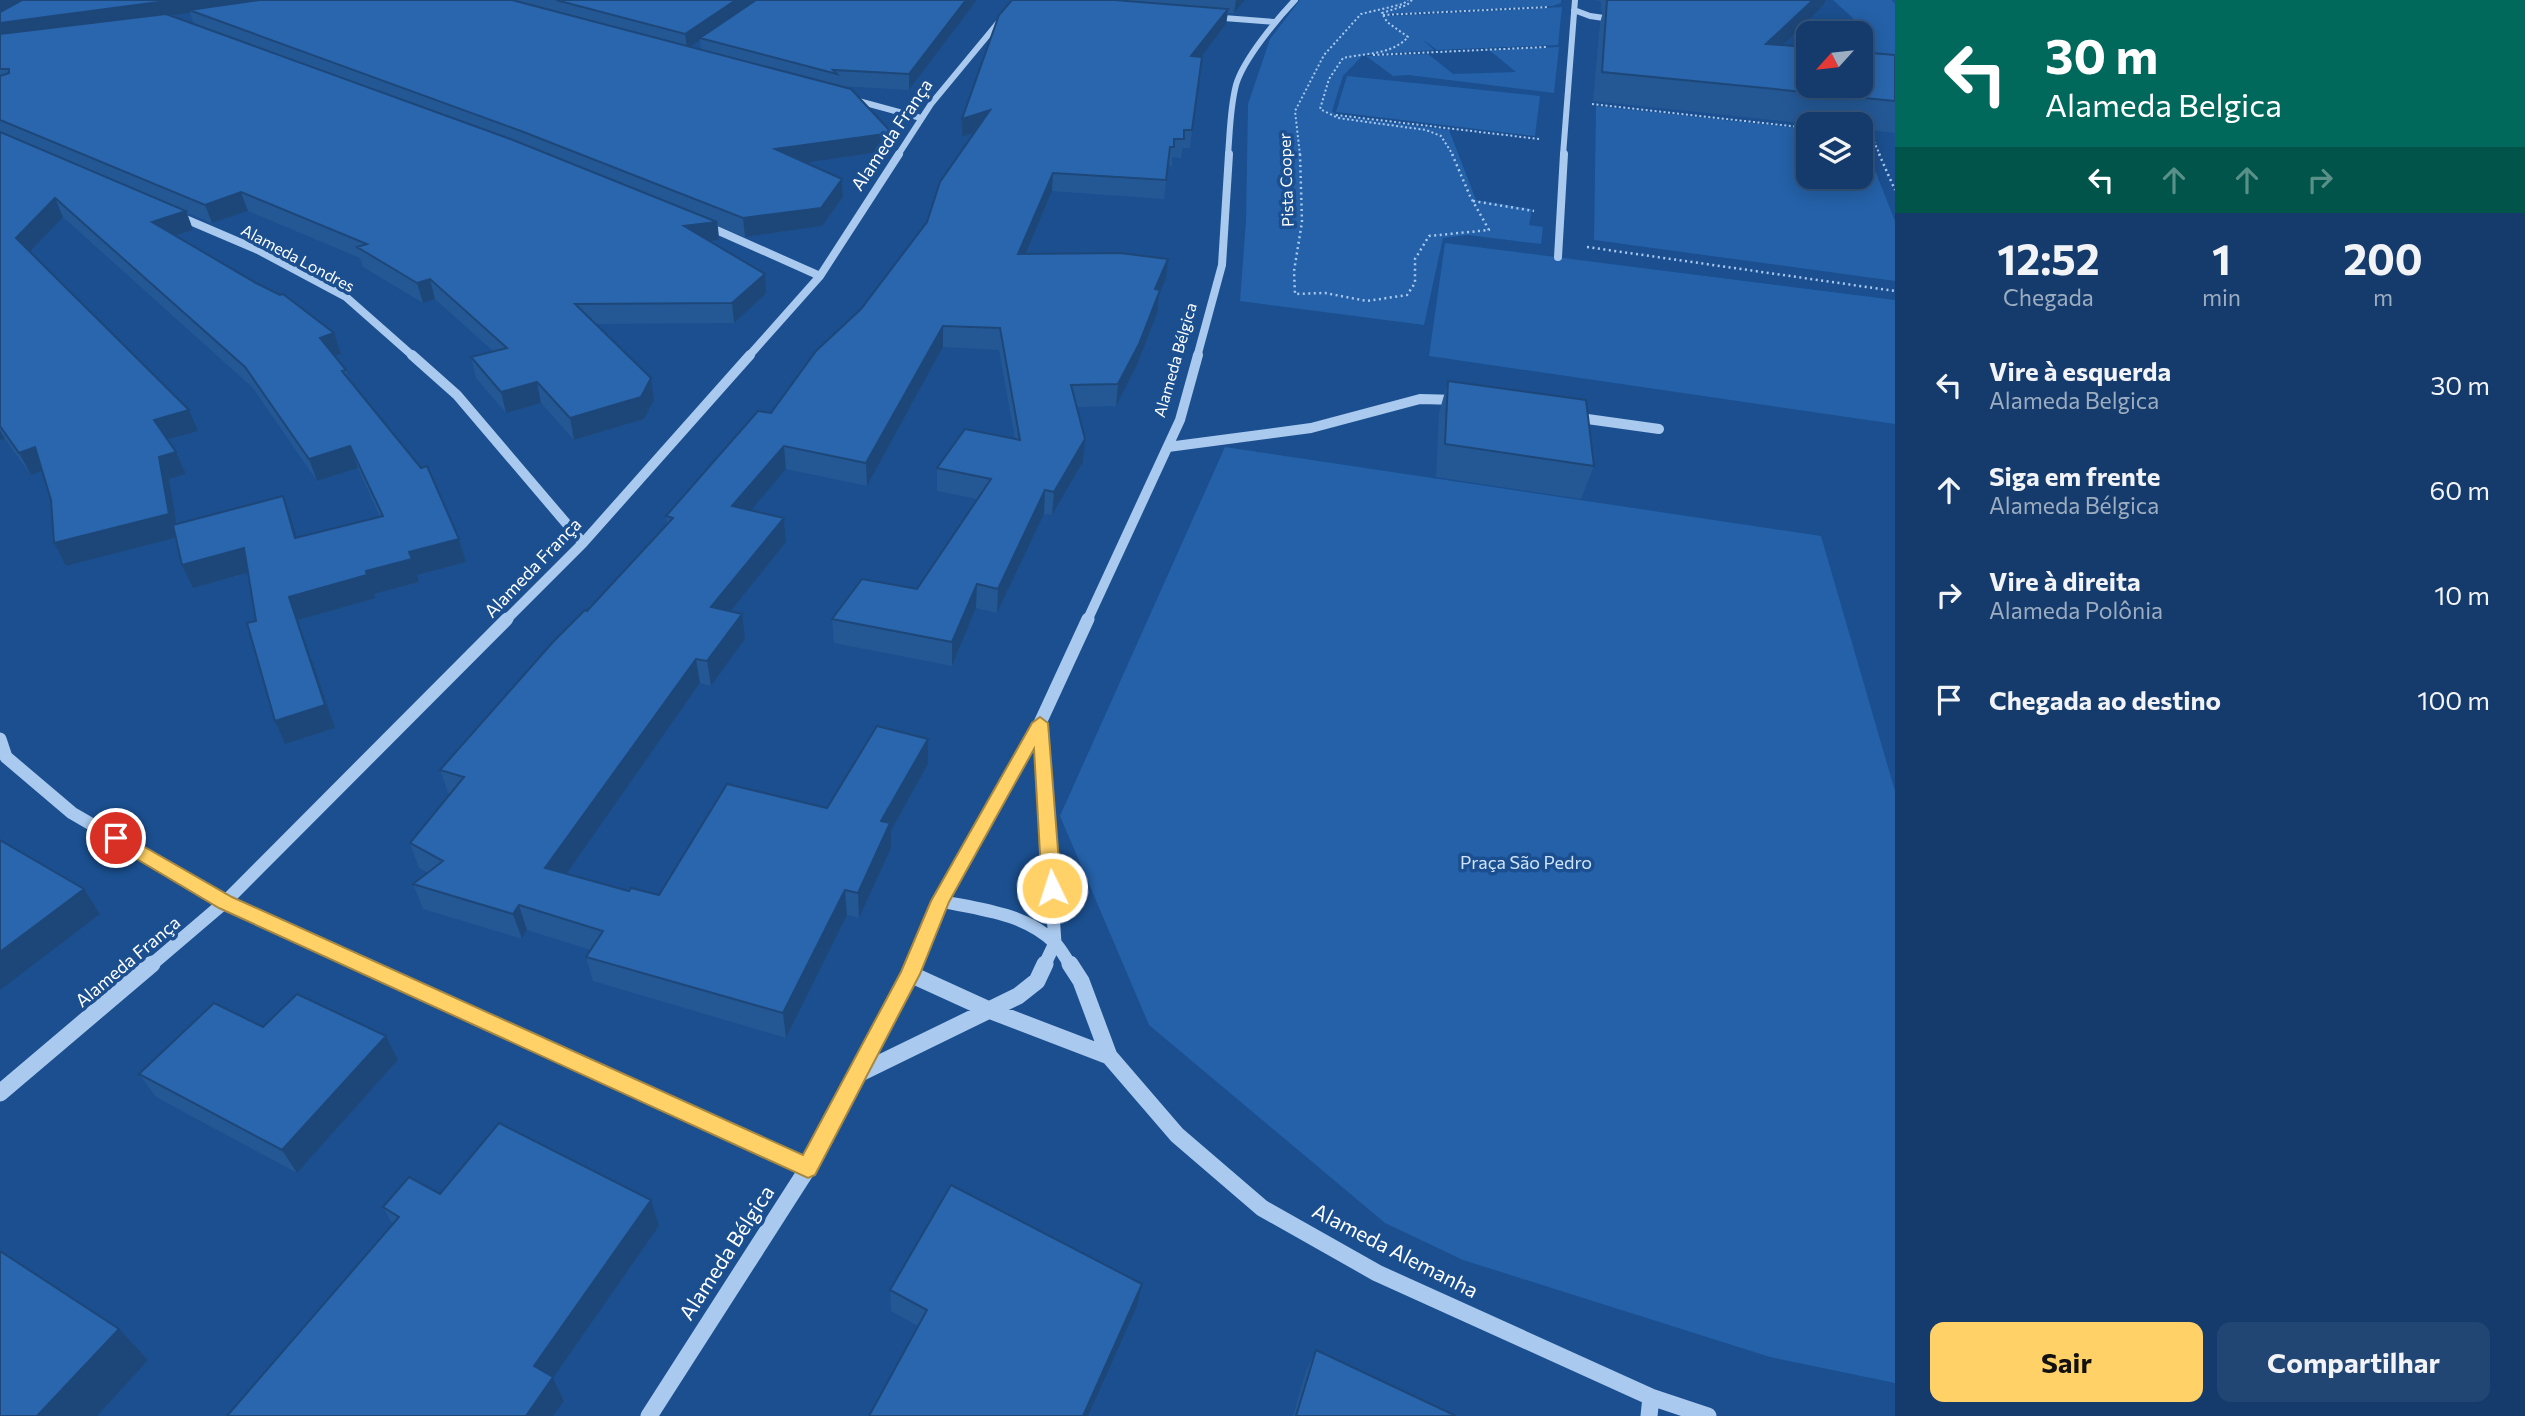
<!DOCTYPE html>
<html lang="pt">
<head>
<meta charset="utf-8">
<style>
	body { margin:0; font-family:Commissioner,sans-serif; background:#214673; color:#f1f3f6; height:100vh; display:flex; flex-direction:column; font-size:26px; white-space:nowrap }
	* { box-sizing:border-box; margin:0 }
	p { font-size:23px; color:#9dadc1 }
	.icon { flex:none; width:38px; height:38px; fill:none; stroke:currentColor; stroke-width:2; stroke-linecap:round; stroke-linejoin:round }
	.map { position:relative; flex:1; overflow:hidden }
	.panel { display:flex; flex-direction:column; background:#143b6b; width:630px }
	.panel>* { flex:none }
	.top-card { background:#00695c; color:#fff; overflow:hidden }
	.needle { width:46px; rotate:243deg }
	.fabs { position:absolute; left:1796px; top:21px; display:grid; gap:14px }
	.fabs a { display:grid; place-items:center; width:77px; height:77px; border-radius:14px; background:#143b6b; box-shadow:0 4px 18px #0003,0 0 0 2px #33557e; font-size:35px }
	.pin { position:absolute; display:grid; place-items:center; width:60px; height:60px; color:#fff; margin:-30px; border:4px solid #fff; border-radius:50%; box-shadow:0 2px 7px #0007 }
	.me { position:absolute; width:77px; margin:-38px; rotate:356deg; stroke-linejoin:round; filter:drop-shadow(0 0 5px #0008) }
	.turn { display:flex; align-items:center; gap:24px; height:147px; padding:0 35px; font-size:32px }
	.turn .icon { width:91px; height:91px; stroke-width:2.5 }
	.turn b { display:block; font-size:49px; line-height:60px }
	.lanes { display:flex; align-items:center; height:66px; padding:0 35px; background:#0003; justify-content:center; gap:35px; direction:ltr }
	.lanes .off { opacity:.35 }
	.eta { display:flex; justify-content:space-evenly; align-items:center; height:119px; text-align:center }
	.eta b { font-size:42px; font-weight:700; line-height:49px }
	.button { display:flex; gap:14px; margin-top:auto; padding:14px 35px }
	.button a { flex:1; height:80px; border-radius:14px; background:#ffd166; color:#111; font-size:28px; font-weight:700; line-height:80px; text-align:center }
	.button a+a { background:#214673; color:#f1f3f6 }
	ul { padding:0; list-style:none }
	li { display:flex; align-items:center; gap:21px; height:105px; padding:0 35px }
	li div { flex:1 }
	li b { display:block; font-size:26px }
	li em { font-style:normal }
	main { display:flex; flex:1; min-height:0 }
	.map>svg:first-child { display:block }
</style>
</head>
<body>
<main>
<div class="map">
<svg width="1895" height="1416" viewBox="0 0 1895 1416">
	<rect width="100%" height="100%" fill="#1b4f8f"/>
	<path fill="#2461a8" d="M 1300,0 L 1561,0 L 1561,3 L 1552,6 L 1389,14 L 1391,16 L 1562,7 L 1558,45 L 1437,50 L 1422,39 L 1434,50 L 1363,55 L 1343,76 L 1332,111 L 1338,116 L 1449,130 L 1476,200 L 1532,209 L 1529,225 L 1543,227 L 1541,244 L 1468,235 L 1443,238 L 1424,325 L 1240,301 L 1246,221 L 1248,104 L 1270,39 Z
		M 1833,0 L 1892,0 L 1895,4 L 1895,78 L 1860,55 L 1874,50 L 1860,42 L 1860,33 L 1853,33 L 1850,29 L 1856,21 Z
		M 1559,47 L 1554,93 L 1408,75 L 1393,76 L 1366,56 L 1428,54 L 1453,74 L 1516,72 L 1489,50 Z
		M 1347,76 L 1540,96 L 1535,136 L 1336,112 Z
		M 1596,106 L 1808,129 L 1808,177 L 1860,177 L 1861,135 L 1895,221 L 1895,281 L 1594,240 Z
		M 1445,243 L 1895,300 L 1895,424 L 1429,356 Z
		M 1225,447 L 1821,536 L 1895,791 L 1895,1383 L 1770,1357 L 1463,1260 L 1385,1223 L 1149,1025 L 1060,816 Z"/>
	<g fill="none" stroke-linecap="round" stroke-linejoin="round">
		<path stroke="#a9c9ee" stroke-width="2" stroke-dasharray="2 2.5" stroke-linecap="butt" d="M 1412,0 L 1407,5 L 1382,13 L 1387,22 L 1408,37 C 1392,55 1365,53 1343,58 L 1329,79 L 1320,109 L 1338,118 L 1426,130 L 1441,136 L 1453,155
			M 1383,15 L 1549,7
			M 1373,55 L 1546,47
			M 1592,104 L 1808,128
			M 1336,115 L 1539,139
			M 1860,134 L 1871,135 L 1880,155
			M 1300,155 L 1295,111 L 1324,55 L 1361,14 L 1403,4 L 1408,0"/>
		<path stroke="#a9c9ee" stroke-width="2.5" stroke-dasharray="2 3.5" stroke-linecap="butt" d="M 1300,154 L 1302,222 L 1294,271 L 1295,294 L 1325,293 L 1367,301 L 1407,295 L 1415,283 L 1415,259 L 1429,236 L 1489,230 L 1470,196 L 1452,154
			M 1879,154 L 1895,190
			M 1473,201 L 1534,211
			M 1587,247 L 1895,291"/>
		<path stroke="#a9c9ee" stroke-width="6" d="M 1574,10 L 1590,16 L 1618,20
			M 1211,17 L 1274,22
			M 851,99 L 921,118
			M 898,155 L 931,104 L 1017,0
			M 1228,155 C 1230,132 1230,108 1236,85 C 1243,60 1277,19 1295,0
			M 1563,155 L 1575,0"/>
		<path stroke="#a9c9ee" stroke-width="8" d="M 176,215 L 258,250 L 346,297 L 414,357
			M 703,224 L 820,276
			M 1558,257 L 1564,154
			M 748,357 L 820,276 L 899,154
			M 1197,357 L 1222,265 L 1229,154"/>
		<path stroke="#a9c9ee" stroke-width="10" d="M 412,355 L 457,395 L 583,543
			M 1573,417 L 1659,429
			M 1168,447 L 1311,428 L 1420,399 L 1458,400
			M 505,621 L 583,543 L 750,355
			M 1087,621 L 1180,420 L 1198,355"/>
		<path stroke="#a9c9ee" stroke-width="13" d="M 1040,723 L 1055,943 L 1044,966
			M 0,739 L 6,757 L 72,813 L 225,902 L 365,966
			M 940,901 C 979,909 1025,913 1055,943 C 1061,949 1066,959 1071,966
			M 150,966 L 225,902 L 507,619
			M 913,966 L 940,901 L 1040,723 L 1088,619"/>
		<path stroke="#a9c9ee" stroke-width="17" d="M 361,964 L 808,1168
			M 1070,964 L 1081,981 L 1109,1056 L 1177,1135 L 1262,1208 L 1377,1273 L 1651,1397 L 1708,1416
			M 910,974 L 989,1010 L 1109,1056
			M 858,1074 L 1018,996 L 1037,981 L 1045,964
			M 0,1093 L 152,964
			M 649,1416 L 808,1168 L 914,964
			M 1649,1416 L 1651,1397"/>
	</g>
	<path fill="#245895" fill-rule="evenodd" d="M 0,0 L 977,0 L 909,90 L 840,86 L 893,150 L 805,163 L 842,179 L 843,197 L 822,226 L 745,237 L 718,226 L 719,240 L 711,242 L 766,294 L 734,323 L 595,324 L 654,400 L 644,419 L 574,440 L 541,403 L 506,413 L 476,378 L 471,357 L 493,351 L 435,299 L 423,303 L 363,267 L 360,258 L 248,211 L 212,223 L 187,213 L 193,230 L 175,236 L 341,354 L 334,356 L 346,370 L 349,380 L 459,539 L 466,562 L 417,575 L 419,582 L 374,594 L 376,598 L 298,620 L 335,728 L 285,744 L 275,721 L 248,573 L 193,588 L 176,538 L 66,566 L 54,543 L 51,500 L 42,471 L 31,475 L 5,439 L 0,440 ZM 190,13 L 194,24 L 171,16 ZM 700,40 L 701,50 L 690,47 ZM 63,217 L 253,388 L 317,481 L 358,468 L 380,517 L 297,538 L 291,518 L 177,524 L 169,479 L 186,474 L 176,452 L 168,440 L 198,431 L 30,252 Z
		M 1012,0 L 1245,0 L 1234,13 L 1228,13 L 1226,24 L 1201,57 L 1190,148 L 1183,148 L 1181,158 L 1172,157 L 1172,166 L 1168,165 L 1164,199 L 1052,191 L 1026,254 L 1166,279 L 1159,294 L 1158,311 L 1137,365 L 1116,406 L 1076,407 L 1085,439 L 1083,462 L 1052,515 L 1044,514 L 997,613 L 976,608 L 952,666 L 834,643 L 832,619 L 917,589 L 977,499 L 937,491 L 937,468 L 1015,439 L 999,350 L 943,347 L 867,486 L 786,469 L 751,511 L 784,518 L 786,542 L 730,612 L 745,639 L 711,686 L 700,683 L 566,874 L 629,891 L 659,895 L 827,808 L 928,739 L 928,764 L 891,831 L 891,848 L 859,918 L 847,915 L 786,1038 L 593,981 L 586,957 L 591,950 L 527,930 L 522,939 L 423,909 L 413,884 L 428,873 L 419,868 L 410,843 L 449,795 L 440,770 L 667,524 L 666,516 L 771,413 L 861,309 L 927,222 L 974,133 L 962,137 L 962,119 Z
		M 1593,0 L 1826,0 L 1823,6 L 1783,45 L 1895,55 L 1895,133 L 1860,129 L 1860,124 L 1812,124 L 1593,101 L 1600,23 L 1603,12 L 1601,11 L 1601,1 Z
		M 1448,381 L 1594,466 L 1581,499 L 1436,477 L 1439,413 Z
		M 263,1027 L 398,1060 L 297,1173 L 156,1097 L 139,1074 Z
		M 440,1194 L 659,1226 L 553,1378 L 564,1401 L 553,1416 L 227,1416 L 393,1225 L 383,1207 Z
		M 890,1290 L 1137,1306 L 918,1326 L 891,1311 Z
		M 1316,1350 L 1456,1416 L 1293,1416 L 1306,1371 Z"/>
	<path fill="#1d4779" d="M 0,0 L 33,0 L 0,18 Z
		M 174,0 L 285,0 L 189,10 L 190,13 L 0,39 L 0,23 Z
		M 736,0 L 759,0 L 700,38 L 700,40 L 687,49 L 685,34 Z
		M 966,0 L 977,0 L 909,90 L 909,74 Z
		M 1236,0 L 1245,0 L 1234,13 Z
		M 1813,0 L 1826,0 L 1823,6 L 1755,72 L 1766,44 Z
		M 1228,9 L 1226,24 L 1189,73 L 1191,56 Z
		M 990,110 L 989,128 L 962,137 L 962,119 Z
		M 892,133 L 893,150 L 777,167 L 775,149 Z
		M 1053,173 L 1052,191 L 1017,275 L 1018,254 Z
		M 842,179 L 843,197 L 822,226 L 745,237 L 743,218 Z
		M 241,192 L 248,211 L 212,223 L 205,205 Z
		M 55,198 L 63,217 L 25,257 L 16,238 Z
		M 186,211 L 193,230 L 159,241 L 152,222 Z
		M 717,222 L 719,240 L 687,245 L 684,226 Z
		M 1168,259 L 1166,279 L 1159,294 L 1158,311 L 1137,365 L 1116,406 L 1118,384 L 1155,289 Z
		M 765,274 L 766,294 L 734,323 L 732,303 Z
		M 430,279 L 435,299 L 423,303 L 417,283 Z
		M 943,326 L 943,347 L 867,486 L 866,463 Z
		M 334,333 L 341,354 L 327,358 L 320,338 Z
		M 651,378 L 654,400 L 644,419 L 574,440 L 570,418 Z
		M 537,382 L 541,403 L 506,413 L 501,392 Z
		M 189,410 L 198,431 L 163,441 L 154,420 Z
		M 0,430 L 5,439 L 0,440 Z
		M 1085,439 L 1083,462 L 1052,515 L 1054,492 Z
		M 350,446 L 358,468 L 317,481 L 309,459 Z
		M 784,446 L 786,469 L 735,530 L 732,506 Z
		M 35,447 L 47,469 L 31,475 L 19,453 Z
		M 176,452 L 186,474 L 169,479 L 179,537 L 66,566 L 54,543 L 159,457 Z
		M 1045,490 L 1044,514 L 997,613 L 998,589 Z
		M 283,496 L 291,518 L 304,561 L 295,538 Z
		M 784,518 L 786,542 L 715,631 L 711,607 Z
		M 459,539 L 466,562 L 417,575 L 419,582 L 374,594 L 376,598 L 298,620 L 335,728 L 285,744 L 275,721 L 289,597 L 366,571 L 409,552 Z
		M 244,548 L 254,571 L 193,588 L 182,565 Z
		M 977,584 L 976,608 L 952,666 L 952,642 Z
		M 742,614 L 745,639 L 711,686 L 707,661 Z
		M 696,659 L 700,683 L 553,893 L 545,868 Z
		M 928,739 L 928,764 L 891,831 L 891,848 L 859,918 L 858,893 L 881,821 Z
		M 84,889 L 100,914 L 0,990 L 0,952 Z
		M 845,890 L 847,915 L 786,1038 L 783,1013 Z
		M 519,905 L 527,930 L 522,939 L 513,914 Z
		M 386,1036 L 398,1060 L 297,1173 L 282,1150 Z
		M 651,1200 L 659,1226 L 553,1378 L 564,1401 L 553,1416 L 526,1416 L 534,1366 Z
		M 1142,1284 L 1137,1306 L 1088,1416 L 1083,1416 Z
		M 119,1329 L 148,1360 L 97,1416 L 37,1416 Z"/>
	<path fill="#2a66ad" stroke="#1d4779" stroke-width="2" d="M 22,0 L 174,0 L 0,23 L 0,12 Z
		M 260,0 L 512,0 L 851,89 L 892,133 L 775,149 L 842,179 L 821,208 L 743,218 L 521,131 L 189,10 Z
		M 556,0 L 736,0 L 685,34 Z
		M 756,0 L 966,0 L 909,74 L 833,70 L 837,74 L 700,38 Z
		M 1012,0 L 1114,0 L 1228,9 L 1191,56 L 1202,57 L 1192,130 L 1184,130 L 1184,139 L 1174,139 L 1174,147 L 1170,147 L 1166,180 L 1053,173 L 1018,254 L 1120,253 L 1168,259 L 1155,289 L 1160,290 L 1139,344 L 1118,384 L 1071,385 L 1085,439 L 1054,492 L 1045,490 L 998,589 L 977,584 L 952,642 L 832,619 L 862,579 L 917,589 L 991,479 L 937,468 L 965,429 L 1020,440 L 1000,328 L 943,326 L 866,463 L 784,446 L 732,506 L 784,518 L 711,607 L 742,614 L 707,661 L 696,659 L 545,868 L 629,891 L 631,888 L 659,895 L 727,784 L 827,808 L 877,726 L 928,739 L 881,821 L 890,823 L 858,893 L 845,890 L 783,1013 L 586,957 L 603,931 L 519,905 L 513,914 L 413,884 L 443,861 L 410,843 L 464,777 L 440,770 L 553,642 L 585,610 L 587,611 L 673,518 L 666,516 L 758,411 L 771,413 L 816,351 L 861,309 L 927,222 L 940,182 L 990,110 L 962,119 L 999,15 Z
		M 1607,0 L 1813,0 L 1766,44 L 1808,47 L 1808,86 L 1860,86 L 1860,52 L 1895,55 L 1895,101 L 1602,72 Z
		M 166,14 L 513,140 L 717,222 L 684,226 L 765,274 L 732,303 L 575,304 L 651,378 L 641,397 L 570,418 L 537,382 L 501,392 L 471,357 L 507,348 L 430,279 L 417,283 L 357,247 L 367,244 L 241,192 L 205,205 L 0,120 L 0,76 L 9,73 L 9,69 L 0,69 L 0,34 Z
		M 0,132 L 186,211 L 152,222 L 256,283 L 280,295 L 283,294 L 334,333 L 320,338 L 346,370 L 342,371 L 421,468 L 427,466 L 459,539 L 409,552 L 412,559 L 366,571 L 367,575 L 289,597 L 325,705 L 275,721 L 247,623 L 256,621 L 244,548 L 182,565 L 173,525 L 283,496 L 295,538 L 383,516 L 350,446 L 309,459 L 245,367 L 55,198 L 16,238 L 189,410 L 154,420 L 176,452 L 159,457 L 169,514 L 54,543 L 51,500 L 35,447 L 19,453 L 0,426 Z
		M 1448,381 L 1586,400 L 1594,466 L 1445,444 Z
		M 0,840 L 84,889 L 0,952 Z
		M 297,994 L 386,1036 L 282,1150 L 139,1074 L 214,1003 L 263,1027 Z
		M 499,1123 L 651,1200 L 534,1366 L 553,1377 L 526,1416 L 227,1416 L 399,1217 L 383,1207 L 409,1177 L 440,1194 Z
		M 951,1185 L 1142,1284 L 1083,1416 L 869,1416 L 927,1310 L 890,1290 Z
		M 0,1251 L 119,1329 L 37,1416 L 0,1416 Z
		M 1316,1350 L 1456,1416 L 1296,1416 Z"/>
	<path fill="#ffd166" stroke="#a68842" stroke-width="2" d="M 1040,717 L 1048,723 L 1061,888 L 1058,893 L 1045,893 L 1042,888 L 1034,749 L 949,902 L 920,974 L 815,1175 L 808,1178 L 219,908 L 110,843 L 107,838 L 110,834 L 122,834 L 232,897 L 803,1155 L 901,972 L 931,901 L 1032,723 Z"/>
	<g text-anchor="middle" stroke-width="7" stroke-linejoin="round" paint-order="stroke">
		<g font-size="16" fill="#fff" stroke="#1b4f8f">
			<text transform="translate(1286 180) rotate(-92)" y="6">Pista Cooper</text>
			<text transform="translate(298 258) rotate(28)" y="6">Alameda Londres</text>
			<text transform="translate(1175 360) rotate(-74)" y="6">Alameda Bélgica</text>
		</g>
		<g font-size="18" fill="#fff" stroke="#1b4f8f">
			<text transform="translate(892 135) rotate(-56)" y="6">Alameda França</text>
			<text transform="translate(533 568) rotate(-46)" y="6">Alameda França</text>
			<text transform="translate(128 962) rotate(-40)" y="6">Alameda França</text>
		</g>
		<g font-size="18" fill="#cfe3fa" stroke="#1b4f8f">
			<text x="1526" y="869">Praça São Pedro</text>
		</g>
		<g font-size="21" fill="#fff" stroke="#1b4f8f">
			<text transform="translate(1395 1251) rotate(27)" y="7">Alameda Alemanha</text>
			<text transform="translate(727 1253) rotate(-57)" y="7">Alameda Bélgica</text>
		</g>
	</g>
</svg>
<div class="fabs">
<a><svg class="needle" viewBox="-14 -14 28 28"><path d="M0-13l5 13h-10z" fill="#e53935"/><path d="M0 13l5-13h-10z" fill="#9dadc1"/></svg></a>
<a><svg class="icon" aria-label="layers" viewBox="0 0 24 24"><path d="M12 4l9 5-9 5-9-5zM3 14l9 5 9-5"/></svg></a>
</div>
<div class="pin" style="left:116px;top:838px;background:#d93025"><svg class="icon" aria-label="arrive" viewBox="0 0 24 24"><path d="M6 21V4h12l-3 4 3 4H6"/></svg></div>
<svg class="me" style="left:1052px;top:888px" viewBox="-20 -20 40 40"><circle r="17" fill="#ffd166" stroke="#fff" stroke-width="3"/><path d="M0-11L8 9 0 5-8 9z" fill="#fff"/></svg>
</div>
<section class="panel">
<div class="top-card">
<div class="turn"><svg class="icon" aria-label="left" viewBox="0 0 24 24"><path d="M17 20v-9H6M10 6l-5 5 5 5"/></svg><div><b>30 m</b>Alameda Belgica</div></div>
<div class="lanes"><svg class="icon" aria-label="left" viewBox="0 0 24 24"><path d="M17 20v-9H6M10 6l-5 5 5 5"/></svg><svg class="icon off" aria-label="ahead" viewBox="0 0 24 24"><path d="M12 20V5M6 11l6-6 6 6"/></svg><svg class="icon off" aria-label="ahead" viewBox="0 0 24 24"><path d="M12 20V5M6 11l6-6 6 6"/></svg><svg class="icon off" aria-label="right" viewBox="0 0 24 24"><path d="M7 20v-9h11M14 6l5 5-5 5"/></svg></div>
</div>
<div class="eta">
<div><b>12:52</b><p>Chegada</p></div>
<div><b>1</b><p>min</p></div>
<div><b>200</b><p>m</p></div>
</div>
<ul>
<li><svg class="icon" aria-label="left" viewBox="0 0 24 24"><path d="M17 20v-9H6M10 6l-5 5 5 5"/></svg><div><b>Vire à esquerda</b><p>Alameda Belgica</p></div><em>30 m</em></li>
<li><svg class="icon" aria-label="ahead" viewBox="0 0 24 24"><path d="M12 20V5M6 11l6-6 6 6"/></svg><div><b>Siga em frente</b><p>Alameda Bélgica</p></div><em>60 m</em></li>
<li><svg class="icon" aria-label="right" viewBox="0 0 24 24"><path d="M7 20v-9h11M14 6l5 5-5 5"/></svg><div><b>Vire à direita</b><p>Alameda Polônia</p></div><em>10 m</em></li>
<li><svg class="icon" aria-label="arrive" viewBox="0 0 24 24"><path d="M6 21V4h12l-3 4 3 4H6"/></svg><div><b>Chegada ao destino</b></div><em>100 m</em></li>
</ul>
<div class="button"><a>Sair</a><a>Compartilhar</a></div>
</section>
</main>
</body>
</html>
